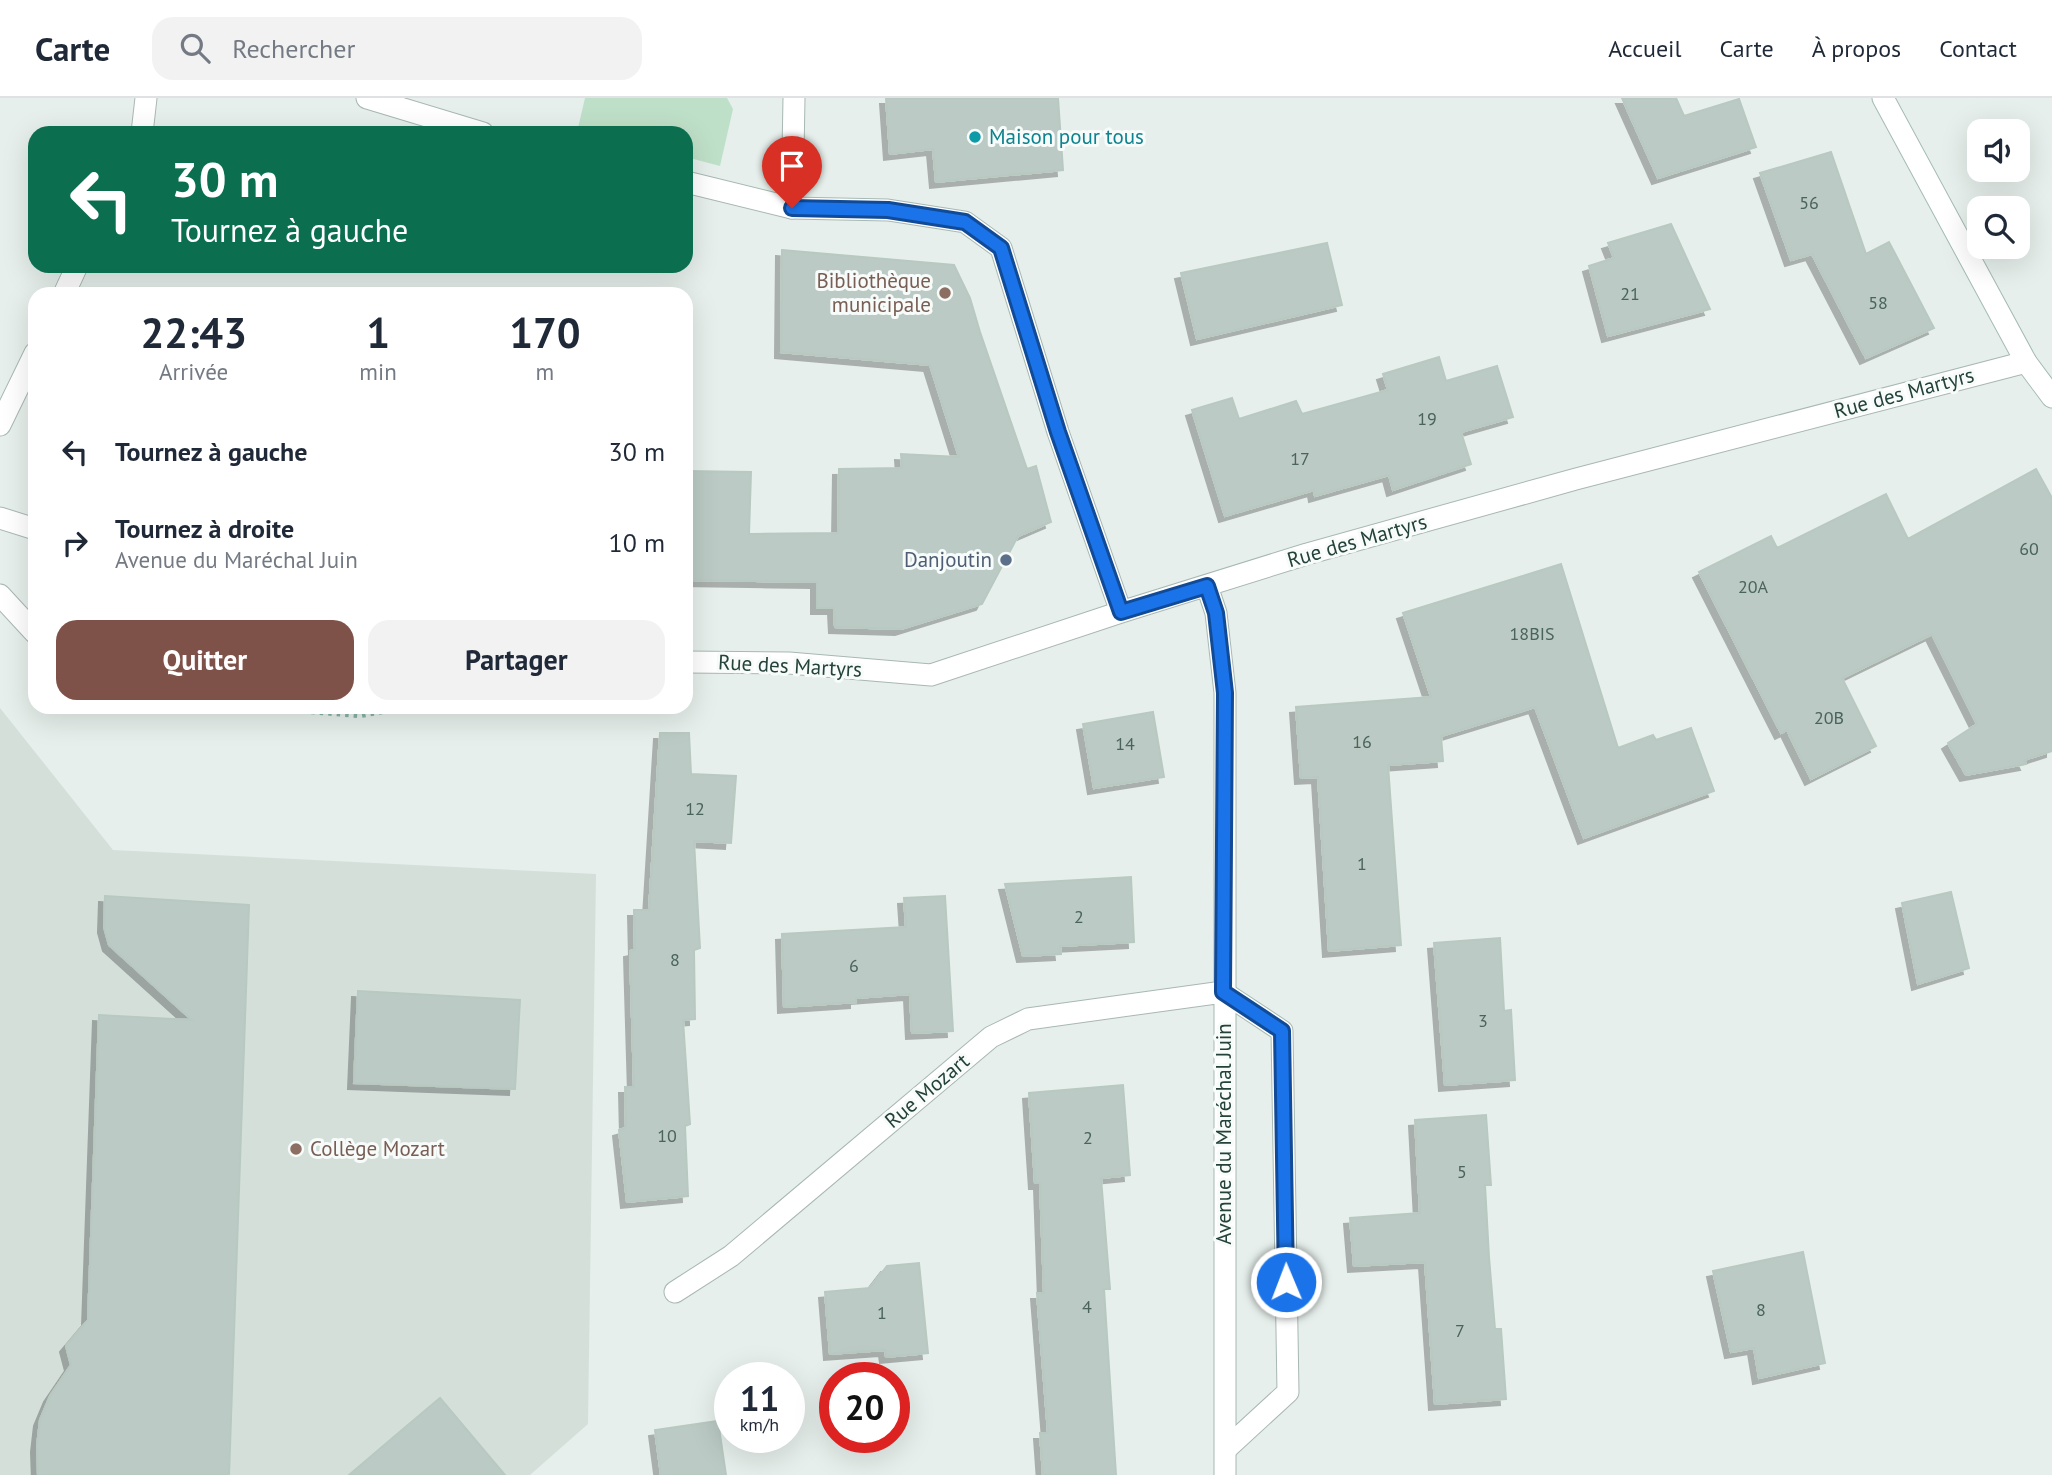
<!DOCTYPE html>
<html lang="fr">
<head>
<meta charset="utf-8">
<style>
	body { margin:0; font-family:"PT Sans",sans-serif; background:#f2f2f3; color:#1f2937; height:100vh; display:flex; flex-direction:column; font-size:26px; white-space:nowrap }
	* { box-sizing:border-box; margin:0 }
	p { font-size:23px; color:#747a83 }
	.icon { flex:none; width:38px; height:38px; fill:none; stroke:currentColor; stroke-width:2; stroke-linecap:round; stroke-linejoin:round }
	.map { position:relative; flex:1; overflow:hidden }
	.panel { position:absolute; left:28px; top:189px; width:665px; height:427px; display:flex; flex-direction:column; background:#fff; border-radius:21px; box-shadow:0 7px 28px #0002 }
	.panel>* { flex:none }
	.banner { position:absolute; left:28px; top:28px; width:665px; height:147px; border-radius:21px; box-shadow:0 7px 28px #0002; background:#0b6e4f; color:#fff; overflow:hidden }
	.buttons { position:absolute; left:1967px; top:21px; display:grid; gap:14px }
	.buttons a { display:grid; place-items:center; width:63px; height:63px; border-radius:14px; background:#fff; box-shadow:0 7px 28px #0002; font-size:35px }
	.speed { position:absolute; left:714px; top:1264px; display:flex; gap:14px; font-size:35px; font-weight:700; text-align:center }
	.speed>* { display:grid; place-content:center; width:91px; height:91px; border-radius:50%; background:#fff; box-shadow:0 7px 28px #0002; line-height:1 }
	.speed small { font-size:18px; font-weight:400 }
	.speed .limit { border:10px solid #d22; background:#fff; color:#111 }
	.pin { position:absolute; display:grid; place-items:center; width:60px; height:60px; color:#fff; margin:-72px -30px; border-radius:50% 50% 50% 0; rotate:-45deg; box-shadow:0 0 7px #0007 }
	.pin .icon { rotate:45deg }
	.me { position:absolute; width:77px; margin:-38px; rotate:359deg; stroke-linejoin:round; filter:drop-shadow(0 0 5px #0008) }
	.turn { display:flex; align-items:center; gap:24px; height:147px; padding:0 28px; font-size:32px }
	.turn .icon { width:91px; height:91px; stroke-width:2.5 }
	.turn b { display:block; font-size:49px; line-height:60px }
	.eta { display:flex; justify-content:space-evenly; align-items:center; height:119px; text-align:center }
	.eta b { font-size:42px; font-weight:700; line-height:49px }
	.button { display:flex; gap:14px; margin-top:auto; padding:14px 28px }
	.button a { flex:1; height:80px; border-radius:21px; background:#7f5249; color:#fff; font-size:28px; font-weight:700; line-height:80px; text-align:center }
	.button a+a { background:#f2f2f3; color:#1f2937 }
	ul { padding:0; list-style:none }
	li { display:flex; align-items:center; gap:21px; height:91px; padding:0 28px }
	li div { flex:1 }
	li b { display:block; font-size:26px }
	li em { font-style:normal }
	header { display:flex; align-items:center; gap:42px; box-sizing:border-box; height:98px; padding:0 35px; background:#fff; border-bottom:2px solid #e0e1e3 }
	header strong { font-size:33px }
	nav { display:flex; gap:38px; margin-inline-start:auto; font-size:24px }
	.search { width:490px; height:63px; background:#f2f2f3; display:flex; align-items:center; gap:18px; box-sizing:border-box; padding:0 24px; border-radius:21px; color:#747a83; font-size:26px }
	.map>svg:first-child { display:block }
</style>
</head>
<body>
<header>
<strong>Carte</strong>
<div class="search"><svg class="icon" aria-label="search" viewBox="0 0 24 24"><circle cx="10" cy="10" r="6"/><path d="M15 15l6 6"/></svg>Rechercher</div>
<nav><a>Accueil</a><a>Carte</a><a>À propos</a><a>Contact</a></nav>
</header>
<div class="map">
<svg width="2052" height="1377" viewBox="0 0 2052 1377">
	<defs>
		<filter id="shadow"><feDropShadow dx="-6" dy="6" stdDeviation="0" flood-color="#0004"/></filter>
	</defs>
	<rect width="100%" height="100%" fill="#e6efeb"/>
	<path fill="#d4dfda" d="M 0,610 L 113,752 L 596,776 L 588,1326 L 530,1377 L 0,1377 Z"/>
	<path fill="#bfe0c8" d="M 585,0 L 727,0 L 733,11 L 720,68 L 686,59 L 686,35 L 597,35 L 578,30 Z"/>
	<path fill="#bbcac4" stroke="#b8c9c2" stroke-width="2" filter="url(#shadow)" d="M 886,0 L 1058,0 L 1063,72 L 936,84 L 933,51 L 890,56 Z
		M 1622,0 L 1676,0 L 1684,18 L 1739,1 L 1756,49 L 1658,80 Z
		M 1831,54 L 1866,156 L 1889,144 L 1934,230 L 1866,260 L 1812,156 L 1791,162 L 1760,75 Z
		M 1671,126 L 1710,211 L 1608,238 L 1589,168 L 1614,160 L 1608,145 Z
		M 1327,145 L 1342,207 L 1197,241 L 1181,175 Z
		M 782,152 L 954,167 L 970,200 L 980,234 L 1027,371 L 1036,368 L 1051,424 L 1018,438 L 982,506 L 901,531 L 835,529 L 834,510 L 817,510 L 817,484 L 686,482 L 686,373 L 751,374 L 749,436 L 838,435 L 839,371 L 902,370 L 901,356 L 959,359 L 930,267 L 781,254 Z
		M 1439,259 L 1446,283 L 1497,268 L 1513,319 L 1461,334 L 1471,366 L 1393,392 L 1389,377 L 1315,398 L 1314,392 L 1225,418 L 1192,312 L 1232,300 L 1239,321 L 1296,303 L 1302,316 L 1388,292 L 1383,276 Z
		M 2036,371 L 2052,400 L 2052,653 L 2024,662 L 2026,666 L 1966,677 L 1948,645 L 1977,626 L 1932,536 L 1842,580 L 1876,648 L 1811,681 L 1787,632 L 1781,635 L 1699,474 L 1771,438 L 1777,450 L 1886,396 L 1908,441 Z
		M 1561,466 L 1618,650 L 1653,637 L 1656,642 L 1691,630 L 1714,693 L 1584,740 L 1535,609 L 1441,638 L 1443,663 L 1388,667 L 1401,847 L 1329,853 L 1318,679 L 1301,680 L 1296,609 L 1431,599 L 1403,515 Z
		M 1153,614 L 1164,679 L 1094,690 L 1083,626 Z
		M 660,635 L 689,635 L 691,676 L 736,678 L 731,745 L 694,743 L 700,850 L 694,852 L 695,921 L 683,922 L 690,1026 L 685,1028 L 688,1098 L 627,1104 L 619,1032 L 626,1030 L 625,989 L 634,989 L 630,853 L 635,852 L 634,812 L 649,812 Z
		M 1131,779 L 1134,844 L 1060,848 L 1061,856 L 1023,858 L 1005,786 Z
		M 1951,794 L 1969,870 L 1918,886 L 1902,805 Z
		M 105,798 L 249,807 L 229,1377 L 38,1377 L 37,1348 L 40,1322 L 50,1298 L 71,1267 L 66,1248 L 88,1222 L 99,917 L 192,922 L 109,847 L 104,829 Z
		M 945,798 L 953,933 L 912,935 L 910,896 L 856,900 L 856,904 L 784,909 L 782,836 L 906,829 L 904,800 Z
		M 1500,840 L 1504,913 L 1511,912 L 1515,982 L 1445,987 L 1434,845 Z
		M 358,893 L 520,902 L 515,991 L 354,985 Z
		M 1123,987 L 1130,1077 L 1101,1080 L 1110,1191 L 1104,1191 L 1116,1377 L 1043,1377 L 1040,1335 L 1048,1335 L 1037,1195 L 1044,1195 L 1040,1085 L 1035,1085 L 1029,995 Z
		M 1486,1017 L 1491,1087 L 1485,1087 L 1489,1159 L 1495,1231 L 1501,1231 L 1506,1301 L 1435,1306 L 1425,1164 L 1354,1168 L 1350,1120 L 1420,1115 L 1415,1022 Z
		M 1803,1154 L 1825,1265 L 1759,1280 L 1754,1250 L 1731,1254 L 1713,1173 Z
		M 919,1165 L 928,1255 L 886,1259 L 885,1252 L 830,1256 L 825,1194 L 870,1190 L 887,1168 Z
		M 440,1300 L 505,1377 L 349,1377 L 396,1337 Z
		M 718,1323 L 726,1377 L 661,1377 L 655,1332 Z"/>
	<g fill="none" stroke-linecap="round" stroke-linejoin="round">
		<defs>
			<path id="lane" d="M 792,110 L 794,0
				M 0,497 L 35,535
				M 1223,894 L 1282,933 L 1288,1294 L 1226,1351"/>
			<path id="street" d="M 367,0 L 483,35
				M 142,35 L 146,0
				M 686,84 L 792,110 L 888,112 L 965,124 L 1001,150 L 1058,334 L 1121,514
				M 64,196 L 77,168
				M 0,327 L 35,255
				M 0,420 L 35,431
				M 1207,488 L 1216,515 L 1225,595 L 1225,1377
				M 686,564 L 789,565 L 931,577 L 1121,514 L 1307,456 L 1576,381 L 2026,264
				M 675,1194 L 731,1158 L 991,939 L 1028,921 L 1223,894"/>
			<path id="secondary" d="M 1883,0 L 2026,264 L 2052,299"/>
		</defs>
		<use href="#lane" stroke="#a8b8b2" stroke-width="23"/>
		<use href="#street" stroke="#a8b8b2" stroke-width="23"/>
		<use href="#secondary" stroke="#a4bbb3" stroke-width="23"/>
		<path stroke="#86b3a5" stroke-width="4.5" stroke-dasharray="3.5 5" stroke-linecap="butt" d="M 252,609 L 360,618 L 410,609"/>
		<use href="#lane" stroke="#fff" stroke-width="21"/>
		<use href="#street" stroke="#fff" stroke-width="21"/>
		<use href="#secondary" stroke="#fff" stroke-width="21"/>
	</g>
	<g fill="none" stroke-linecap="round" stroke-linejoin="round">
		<defs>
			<path id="route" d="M 792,110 L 888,112 L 965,124 L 1001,150 L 1058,334 L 1121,514 L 1207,488 L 1216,515 L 1225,595 L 1223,894 L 1282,933 L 1286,1184"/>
		</defs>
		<use href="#route" stroke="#114b97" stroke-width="18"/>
		<use href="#route" stroke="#1a73e8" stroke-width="12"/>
	</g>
	<circle fill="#0f9aa8" stroke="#f7fbf9" stroke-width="2.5" cx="975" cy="39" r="7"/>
	<g fill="#8d6e63" stroke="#f7fbf9" stroke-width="2.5">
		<circle cx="945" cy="195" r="7"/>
		<circle cx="296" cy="1051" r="7"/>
	</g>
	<circle fill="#5c6f8a" stroke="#f7fbf9" stroke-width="2.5" cx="1006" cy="462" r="7"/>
	<g text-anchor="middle" stroke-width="6" stroke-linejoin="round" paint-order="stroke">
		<g font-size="18" fill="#4a645c">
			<text x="1809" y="111">56</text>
			<text x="1630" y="202">21</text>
			<text x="1878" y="211">58</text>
			<text x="1427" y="327">19</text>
			<text x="1300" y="367">17</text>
			<text x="2029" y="457">60</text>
			<text x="1753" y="495">20A</text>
			<text x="1532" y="542">18BIS</text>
			<text x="1829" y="626">20B</text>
			<text x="1362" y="650">16</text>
			<text x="1125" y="652">14</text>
			<text x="695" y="717">12</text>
			<text x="1362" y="772">1</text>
			<text x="1079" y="825">2</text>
			<text x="675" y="868">8</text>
			<text x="854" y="874">6</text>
			<text x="1483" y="929">3</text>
			<text x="667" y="1044">10</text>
			<text x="1088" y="1046">2</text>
			<text x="1462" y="1080">5</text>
			<text x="1087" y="1215">4</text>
			<text x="1761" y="1218">8</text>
			<text x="882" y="1221">1</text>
			<text x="1460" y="1239">7</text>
		</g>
		<g font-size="21" fill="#0d838f" stroke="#f7fbf9" text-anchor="start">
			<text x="989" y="46">Maison pour tous</text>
		</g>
		<g font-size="21" fill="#785e54" stroke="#f7fbf9" text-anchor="end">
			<text x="931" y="190">Bibliothèque<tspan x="931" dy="24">municipale</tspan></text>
			<text x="310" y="1058" text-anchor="start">Collège Mozart</text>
		</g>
		<g font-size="21" fill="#24423a" stroke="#f7fbf9">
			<text transform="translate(1904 295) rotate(-15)" y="7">Rue des Martyrs</text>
			<text transform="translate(1357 443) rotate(-16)" y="7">Rue des Martyrs</text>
			<text transform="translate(790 568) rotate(3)" y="7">Rue des Martyrs</text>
			<text transform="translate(927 993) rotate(-40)" y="7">Rue Mozart</text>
			<text transform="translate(1224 1036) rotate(-90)" y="7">Avenue du Maréchal Juin</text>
		</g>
		<g font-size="21" fill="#4e5e75" stroke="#f7fbf9" text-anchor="end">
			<text x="992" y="469">Danjoutin</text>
		</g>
	</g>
</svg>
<div class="buttons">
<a><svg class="icon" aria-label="sound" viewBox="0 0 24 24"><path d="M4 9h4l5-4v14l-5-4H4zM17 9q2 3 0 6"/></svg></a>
<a><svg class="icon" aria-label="search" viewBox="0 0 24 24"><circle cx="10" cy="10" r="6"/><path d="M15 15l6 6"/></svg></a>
</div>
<div class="speed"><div>11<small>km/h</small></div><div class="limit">20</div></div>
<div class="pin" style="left:792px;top:110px;background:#d93025"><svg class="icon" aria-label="arrive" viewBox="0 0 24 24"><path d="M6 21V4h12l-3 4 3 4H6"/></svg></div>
<svg class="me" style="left:1286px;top:1184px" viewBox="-20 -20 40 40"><circle r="17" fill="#1a73e8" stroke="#fff" stroke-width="3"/><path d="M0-11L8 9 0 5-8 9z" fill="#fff"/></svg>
<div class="banner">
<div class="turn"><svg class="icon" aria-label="left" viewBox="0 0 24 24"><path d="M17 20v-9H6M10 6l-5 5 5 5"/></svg><div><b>30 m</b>Tournez à gauche</div></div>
</div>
<section class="panel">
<div class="eta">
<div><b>22:43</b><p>Arrivée</p></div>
<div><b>1</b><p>min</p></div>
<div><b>170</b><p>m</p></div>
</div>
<ul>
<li><svg class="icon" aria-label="left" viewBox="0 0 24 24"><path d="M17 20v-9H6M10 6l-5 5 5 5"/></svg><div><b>Tournez à gauche</b></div><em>30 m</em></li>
<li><svg class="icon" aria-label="right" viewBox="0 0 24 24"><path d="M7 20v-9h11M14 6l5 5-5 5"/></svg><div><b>Tournez à droite</b><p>Avenue du Maréchal Juin</p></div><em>10 m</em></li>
</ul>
<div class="button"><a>Quitter</a><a>Partager</a></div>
</section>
</div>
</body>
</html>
